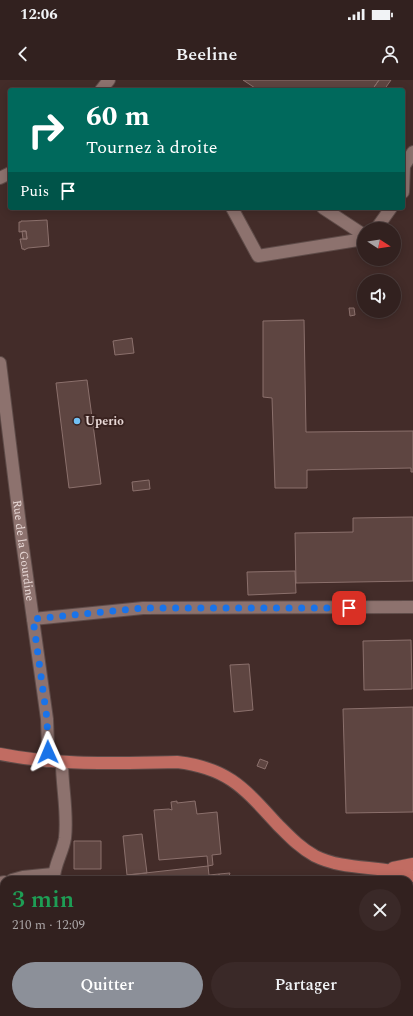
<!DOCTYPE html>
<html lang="fr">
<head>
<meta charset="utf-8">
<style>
	body { margin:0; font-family:Spectral,serif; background:#3a2928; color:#f1f3f6; height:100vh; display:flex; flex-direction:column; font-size:15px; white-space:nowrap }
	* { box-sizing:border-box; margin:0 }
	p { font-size:13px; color:#a8a3a4 }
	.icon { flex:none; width:22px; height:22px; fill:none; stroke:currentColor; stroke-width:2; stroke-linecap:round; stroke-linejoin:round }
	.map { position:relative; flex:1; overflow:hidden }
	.panel { position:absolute; left:0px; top:796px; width:413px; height:140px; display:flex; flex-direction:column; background:#32211f; border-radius:12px 12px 0 0; box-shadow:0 2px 10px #0003,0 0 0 1px #4d3e3d }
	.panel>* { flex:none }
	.top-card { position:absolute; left:8px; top:8px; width:397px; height:122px; border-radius:4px; box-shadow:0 2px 10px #0003,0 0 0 1px #4d3e3d; background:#00695c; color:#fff; overflow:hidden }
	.needle { width:26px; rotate:102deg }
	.tools { position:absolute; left:357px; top:142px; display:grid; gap:8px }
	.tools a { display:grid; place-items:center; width:44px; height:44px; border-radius:50%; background:#32211f; box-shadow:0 2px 10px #0003,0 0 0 1px #4d3e3d; font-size:20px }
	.pin { position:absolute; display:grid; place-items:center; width:34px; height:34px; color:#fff; margin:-17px; border-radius:8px; box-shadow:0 2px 6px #0006 }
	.me { position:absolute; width:44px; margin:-22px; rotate:359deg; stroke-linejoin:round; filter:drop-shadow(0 0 3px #0008) }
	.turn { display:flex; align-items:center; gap:14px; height:84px; padding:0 12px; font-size:18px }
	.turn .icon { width:52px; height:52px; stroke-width:2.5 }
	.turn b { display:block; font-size:28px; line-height:34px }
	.then { display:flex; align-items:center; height:38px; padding:0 12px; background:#0003; gap:8px; font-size:15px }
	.round { display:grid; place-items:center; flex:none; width:42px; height:42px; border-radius:21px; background:#3a2928 }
	.summary { display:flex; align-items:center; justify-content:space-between; height:68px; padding:0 12px }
	h1 { font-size:24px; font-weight:600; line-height:30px; color:#1e9e55 }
	.action { display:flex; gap:8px; margin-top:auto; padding:8px 12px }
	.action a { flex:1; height:46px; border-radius:24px; background:#8c9099; color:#fff; font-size:16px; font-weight:600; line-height:46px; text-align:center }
	.action a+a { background:#3a2928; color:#f1f3f6 }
	.status { display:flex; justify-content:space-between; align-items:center; height:28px; padding:0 20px; background:#32211f; direction:ltr }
	.status svg { height:11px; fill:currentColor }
	header { display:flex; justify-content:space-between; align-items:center; height:52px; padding:0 12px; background:#32211f; font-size:18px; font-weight:600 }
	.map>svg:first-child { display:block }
</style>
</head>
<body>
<div class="status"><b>12:06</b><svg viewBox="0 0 49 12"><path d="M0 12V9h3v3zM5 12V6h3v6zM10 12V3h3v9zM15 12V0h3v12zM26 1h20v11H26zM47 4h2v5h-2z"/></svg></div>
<header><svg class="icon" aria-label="back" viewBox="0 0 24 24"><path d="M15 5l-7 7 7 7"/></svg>Beeline<svg class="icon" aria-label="person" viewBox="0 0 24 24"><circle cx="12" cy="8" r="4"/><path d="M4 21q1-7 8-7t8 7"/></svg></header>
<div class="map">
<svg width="413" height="936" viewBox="0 0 413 936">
	<rect width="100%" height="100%" fill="#432c29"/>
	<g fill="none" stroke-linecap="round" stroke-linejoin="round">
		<path stroke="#8c5049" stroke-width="4" d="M 0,904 L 4,906
			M 32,932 L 38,936"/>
	</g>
	<path fill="#5e4541" stroke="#8b706c" d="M 243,0 L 379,0 L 372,10 L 258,10 Z
		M 379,0 L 391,0 L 384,10 L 372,10 Z
		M 47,140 L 49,166 L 28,168 L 24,170 L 24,169 L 22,169 L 20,159 L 27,159 L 26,151 L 19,152 L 19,142 L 21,142 L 21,141 L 26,141 Z
		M 22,151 L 26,151 L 27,159 L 23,159 Z
		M 349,228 L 354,228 L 355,235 L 350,236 Z
		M 304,240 L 306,352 L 413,351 L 413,392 L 411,392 L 411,388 L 307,390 L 307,408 L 275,408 L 272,318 L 263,317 L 263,241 Z
		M 132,258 L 134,273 L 115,275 L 113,261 Z
		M 87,300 L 101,404 L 69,408 L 56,303 Z
		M 149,400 L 150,409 L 133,411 L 132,402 Z
		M 413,437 L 413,501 L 296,503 L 295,453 L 353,452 L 353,438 Z
		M 295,491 L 296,513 L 248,515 L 247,492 Z
		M 411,560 L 412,609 L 364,610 L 363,561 Z
		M 249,584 L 253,630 L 234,632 L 230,585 Z
		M 413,627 L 413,732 L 346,733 L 343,629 Z
		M 260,679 L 268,682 L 265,689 L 257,686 Z
		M 177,721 L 177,723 L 195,721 L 197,734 L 217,732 L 221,774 L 212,775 L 213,785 L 208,786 L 207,776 L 159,780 L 154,730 L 169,729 L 172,730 L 171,722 Z
		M 142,754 L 147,793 L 127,795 L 123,756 Z
		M 74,761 L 101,761 L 101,789 L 74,789 Z
		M 208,786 L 209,795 L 219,794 L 219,797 L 226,796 L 227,800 L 127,800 L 127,795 Z
		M 230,793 L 228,799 L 226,796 L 219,797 L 219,794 Z
		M 409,898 L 413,898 L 413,919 L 409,919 Z
		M 409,924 L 413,924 L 413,936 L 294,936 L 294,932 L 409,932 Z
		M 93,932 L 125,932 L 126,936 L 95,936 Z
		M 203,932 L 212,932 L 212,936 L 203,936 Z"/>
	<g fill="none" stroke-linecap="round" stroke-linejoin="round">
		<defs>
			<g id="minor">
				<path d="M 101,10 L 109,0"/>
				<path d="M 0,98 L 10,93"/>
				<path d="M 403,112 L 404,86 L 413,72"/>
				<path d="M 232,128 L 258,176 L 364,159"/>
				<path d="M 323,128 L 364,155"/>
				<path d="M 376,149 L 391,128"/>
				<path id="s1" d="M 0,283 L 22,461 L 47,639 L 48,667 L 47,681"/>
				<path d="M 33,539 L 143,528 L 413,527"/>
				<path d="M 12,800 L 23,797 L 53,794"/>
				<path d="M 54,800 C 53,787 63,772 65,758 C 68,733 62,707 62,683"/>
				<path d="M 0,803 L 4,802"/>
				<path d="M 71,932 L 72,936"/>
			</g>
			<path id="major" d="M 0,674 C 60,686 116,683 177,682 C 228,688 244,708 277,744 C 289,756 300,768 315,776 C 345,791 381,785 413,796
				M 393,788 L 413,784"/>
		</defs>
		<use href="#minor" stroke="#5e4b48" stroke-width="14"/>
		<use href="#major" stroke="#5e4b48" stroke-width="14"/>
		<use href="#minor" stroke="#8d726e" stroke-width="12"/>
		<use href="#major" stroke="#c16c62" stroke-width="12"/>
	</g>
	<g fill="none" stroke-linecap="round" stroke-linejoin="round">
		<path stroke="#1a73e8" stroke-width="7" stroke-dasharray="0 12.6" d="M 48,672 L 47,639 L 33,539 L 142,528 L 349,528"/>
	</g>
	<circle fill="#71c1f5" stroke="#39221f" stroke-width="1.5" cx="77" cy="341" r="4"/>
	<g text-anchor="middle" stroke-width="4" stroke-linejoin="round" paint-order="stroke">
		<g font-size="12" font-weight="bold" fill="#e7d7d5" stroke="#39221f" text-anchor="start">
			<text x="85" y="345">Uperio</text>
		</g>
		<g font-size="12" fill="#e7d7d5" stroke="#39221f">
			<text dy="4" stroke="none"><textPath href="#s1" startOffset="189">Rue de la Gourdine</textPath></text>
		</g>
	</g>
</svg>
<div class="tools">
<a><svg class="needle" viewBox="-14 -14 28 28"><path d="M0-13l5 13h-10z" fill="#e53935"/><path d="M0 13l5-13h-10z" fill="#a8a3a4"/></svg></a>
<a><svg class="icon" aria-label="sound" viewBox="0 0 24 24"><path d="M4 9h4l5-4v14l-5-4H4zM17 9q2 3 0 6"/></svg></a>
</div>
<div class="pin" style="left:349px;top:528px;background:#d93025"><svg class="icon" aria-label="arrive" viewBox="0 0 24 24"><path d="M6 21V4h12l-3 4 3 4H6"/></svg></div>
<svg class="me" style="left:48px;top:672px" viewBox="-20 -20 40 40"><path d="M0-17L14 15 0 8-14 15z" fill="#1a73e8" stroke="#fff" stroke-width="4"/></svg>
<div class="top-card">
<div class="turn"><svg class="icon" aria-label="right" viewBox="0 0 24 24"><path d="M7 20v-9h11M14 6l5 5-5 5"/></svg><div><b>60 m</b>Tournez à droite</div></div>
<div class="then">Puis<svg class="icon" aria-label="arrive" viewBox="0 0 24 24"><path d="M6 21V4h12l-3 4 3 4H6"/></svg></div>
</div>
<section class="panel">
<div class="summary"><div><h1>3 min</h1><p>210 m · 12:09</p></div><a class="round"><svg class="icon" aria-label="close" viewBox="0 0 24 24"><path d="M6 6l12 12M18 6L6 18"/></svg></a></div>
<div class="action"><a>Quitter</a><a>Partager</a></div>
</section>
</div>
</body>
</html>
